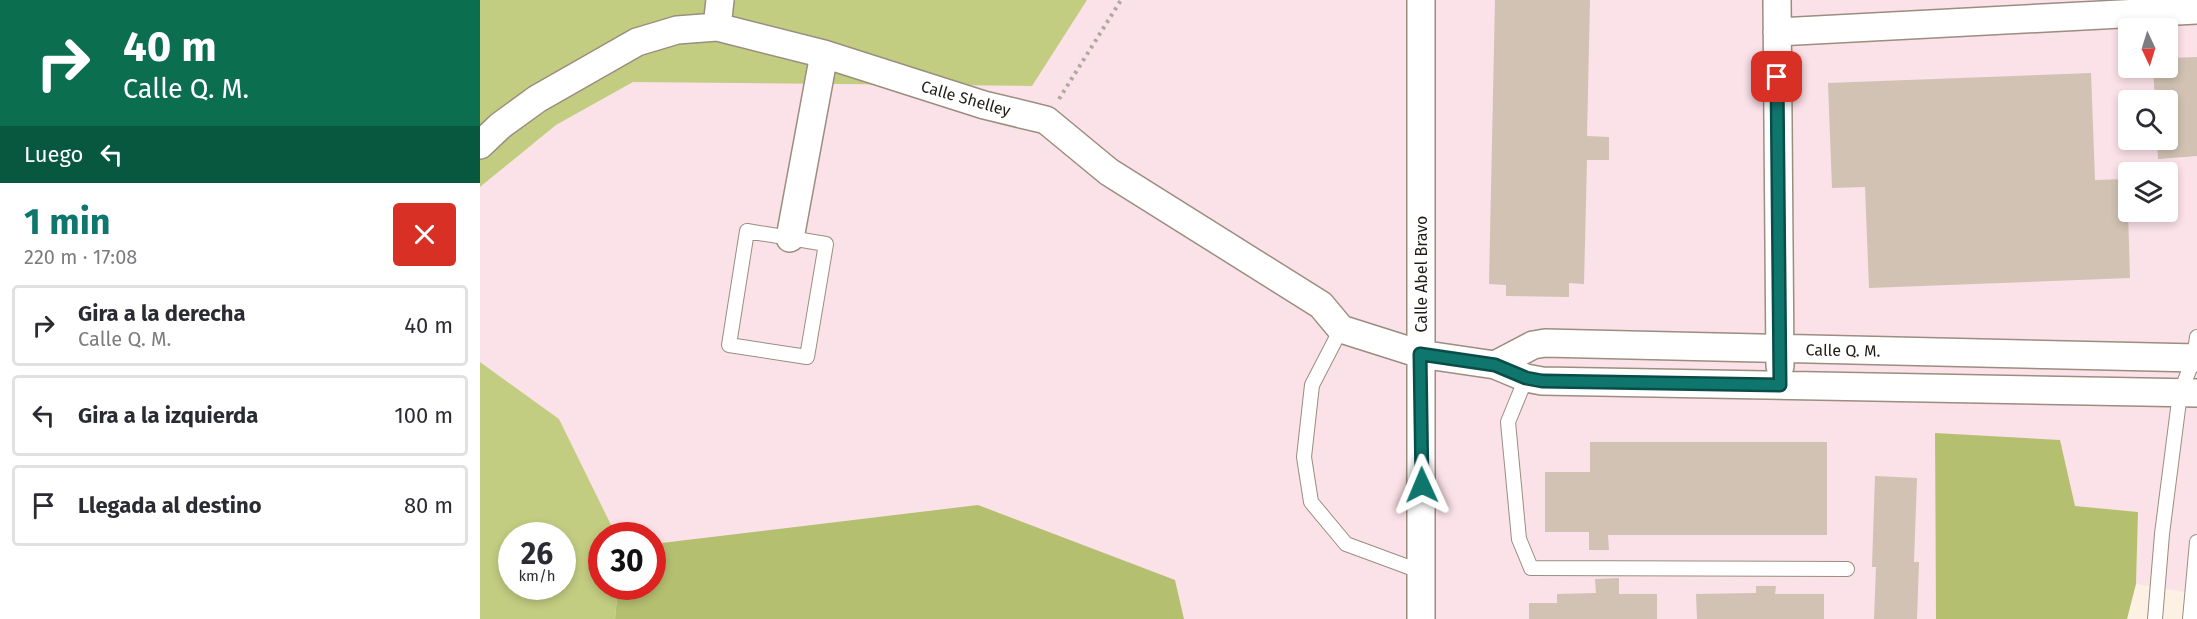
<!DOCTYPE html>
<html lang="es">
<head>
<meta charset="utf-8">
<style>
	body { margin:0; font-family:"Fira Sans",sans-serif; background:#f2f2f3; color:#2b2b33; height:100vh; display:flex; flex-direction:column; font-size:22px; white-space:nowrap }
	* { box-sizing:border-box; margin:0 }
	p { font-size:20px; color:#7c7c81 }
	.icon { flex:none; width:33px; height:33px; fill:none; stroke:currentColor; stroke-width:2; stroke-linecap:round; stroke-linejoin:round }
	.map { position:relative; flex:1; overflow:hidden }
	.details { display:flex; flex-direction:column; background:#fff; width:480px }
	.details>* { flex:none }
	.banner { background:#0b6e4f; color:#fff; overflow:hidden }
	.needle { width:39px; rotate:176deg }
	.tools { position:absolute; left:1638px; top:18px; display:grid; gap:12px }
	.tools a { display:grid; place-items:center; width:60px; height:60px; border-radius:6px; background:#fff; box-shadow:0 3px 9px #0003; font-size:30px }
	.speed { position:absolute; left:18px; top:522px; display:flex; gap:12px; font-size:30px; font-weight:700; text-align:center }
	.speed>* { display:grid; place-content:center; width:78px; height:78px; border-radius:50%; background:#fff; box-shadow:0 3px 9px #0003; line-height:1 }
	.speed small { font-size:15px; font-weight:400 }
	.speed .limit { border:9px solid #d22; background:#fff; color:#111 }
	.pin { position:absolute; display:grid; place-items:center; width:51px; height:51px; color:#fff; margin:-26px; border-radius:12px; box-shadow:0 3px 9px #0006 }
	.me { position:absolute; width:66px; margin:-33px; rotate:359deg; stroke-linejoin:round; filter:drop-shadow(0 0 4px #0008) }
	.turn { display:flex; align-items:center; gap:21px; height:126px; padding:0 24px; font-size:27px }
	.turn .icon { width:78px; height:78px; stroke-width:2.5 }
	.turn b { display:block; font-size:42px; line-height:51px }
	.then { display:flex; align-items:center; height:57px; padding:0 24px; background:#0003; gap:12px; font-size:22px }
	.round { display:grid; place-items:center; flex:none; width:63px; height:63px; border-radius:6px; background:#f2f2f3 }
	.summary { display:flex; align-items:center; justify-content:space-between; height:102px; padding:0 24px }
	h1 { font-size:36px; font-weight:700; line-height:45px; color:#0f766e }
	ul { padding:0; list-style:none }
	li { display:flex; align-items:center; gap:18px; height:81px; margin:0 12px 9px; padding:0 12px; border:3px solid #e1e1e2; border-radius:6px }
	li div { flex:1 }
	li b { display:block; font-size:22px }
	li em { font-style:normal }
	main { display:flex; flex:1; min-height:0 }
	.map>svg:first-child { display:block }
</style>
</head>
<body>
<main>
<section class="details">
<div class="banner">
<div class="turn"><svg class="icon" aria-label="right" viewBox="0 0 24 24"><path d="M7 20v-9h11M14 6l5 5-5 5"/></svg><div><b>40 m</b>Calle Q. M.</div></div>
<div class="then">Luego<svg class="icon" aria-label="left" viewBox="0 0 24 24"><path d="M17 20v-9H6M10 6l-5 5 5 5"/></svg></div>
</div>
<div class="summary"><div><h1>1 min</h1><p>220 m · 17:08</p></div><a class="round" style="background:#d93025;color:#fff"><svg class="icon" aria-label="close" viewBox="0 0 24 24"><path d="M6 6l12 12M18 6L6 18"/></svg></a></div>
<ul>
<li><svg class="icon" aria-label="right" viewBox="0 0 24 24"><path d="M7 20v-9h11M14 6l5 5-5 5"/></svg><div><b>Gira a la derecha</b><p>Calle Q. M.</p></div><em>40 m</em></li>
<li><svg class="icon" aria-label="left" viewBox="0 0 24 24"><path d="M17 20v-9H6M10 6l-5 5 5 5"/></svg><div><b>Gira a la izquierda</b></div><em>100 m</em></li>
<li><svg class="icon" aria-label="arrive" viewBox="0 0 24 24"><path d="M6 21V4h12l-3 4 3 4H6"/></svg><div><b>Llegada al destino</b></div><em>80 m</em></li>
</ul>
</section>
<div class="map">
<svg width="1717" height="619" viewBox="0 0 1717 619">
	<rect width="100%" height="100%" fill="#fdf1e4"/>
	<path fill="#fbe1e8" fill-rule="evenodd" d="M 607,0 L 1717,0 L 1717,594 L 1656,584 L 1658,512 L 1595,506 L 1455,433 L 1456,619 L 704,619 L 695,580 L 173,544 L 172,536 L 136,535 L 79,419 L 0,362 L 0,187 L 76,125 L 177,68 L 551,85 ZM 1648,28 L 1688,28 L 1688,68 L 1648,68 ZM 1648,100 L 1688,100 L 1688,140 L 1648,140 ZM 1648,172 L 1688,172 L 1688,212 L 1648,212 Z"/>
	<path fill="#c3cd81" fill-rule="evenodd" d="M 0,0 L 607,0 L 552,86 L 153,82 L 76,125 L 0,187 Z
		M 0,362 L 79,419 L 136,535 L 122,536 L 122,586 L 138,587 L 135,619 L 0,619 ZM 32,536 L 82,536 L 82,586 L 32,586 Z"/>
	<path fill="#b5bf70" d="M 1455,433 L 1580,440 L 1595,506 L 1658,512 L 1656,584 L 1647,619 L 1456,619 Z
		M 498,505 L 695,580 L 704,619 L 135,619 L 138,587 L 172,586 L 173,544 Z"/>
	<path fill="#d1c2b3" d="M 1015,0 L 1110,0 L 1107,136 L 1129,137 L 1129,160 L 1107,160 L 1104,284 L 1089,283 L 1089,297 L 1026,296 L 1026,285 L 1009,284 Z
		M 1717,57 L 1717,156 L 1678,159 L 1677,140 L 1688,140 L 1688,100 L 1675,100 L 1673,68 L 1688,68 L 1688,58 Z
		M 1611,73 L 1615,180 L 1647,179 L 1650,278 L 1389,288 L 1385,187 L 1352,188 L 1348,83 Z
		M 1110,442 L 1347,442 L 1347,535 L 1128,535 L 1129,550 L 1109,550 L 1109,532 L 1065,532 L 1065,472 L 1110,472 Z
		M 1395,476 L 1437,478 L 1434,562 L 1439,562 L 1437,619 L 1394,619 L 1396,567 L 1392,567 Z
		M 1139,578 L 1139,594 L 1177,594 L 1177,619 L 1049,619 L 1049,603 L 1077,603 L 1077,594 L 1116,593 L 1115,579 Z
		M 1276,586 L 1296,586 L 1295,594 L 1344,594 L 1344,619 L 1217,619 L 1216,594 L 1276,593 Z"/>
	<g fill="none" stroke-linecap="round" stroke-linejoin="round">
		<defs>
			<path id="service" d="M 267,231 L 346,244 L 327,357 L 249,345 Z
				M 861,329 L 832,385 L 824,457 L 831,502 L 866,544 L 942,572
				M 1046,378 L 1028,422 L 1039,539 L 1051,568 L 1367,569
				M 1675,619 L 1682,534 L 1700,393 L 1714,358 L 1717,337
				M 1710,619 L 1717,542"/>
			<path id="minor" d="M 1297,0 L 1300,366
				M 237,27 L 240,0
				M 1297,32 L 1717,10
				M 0,145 L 20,126 L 57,99 L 157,42 L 197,30 L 237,27 L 344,54 L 504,105 L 566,120 L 629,172 L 841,305 L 861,329 L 940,354 L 1015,365 L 1046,378 L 1062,381 L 1717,393
				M 310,238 L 344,54
				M 1015,365 L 1053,345 L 1065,343 L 1717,358
				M 941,619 L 941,0"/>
		</defs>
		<use href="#service" stroke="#9b8d7f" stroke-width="16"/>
		<use href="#minor" stroke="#9b8d7f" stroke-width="30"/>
		<path stroke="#b2a89e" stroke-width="4" stroke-dasharray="3 4.5" stroke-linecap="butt" d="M 579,99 L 641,0"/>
		<use href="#service" stroke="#fff" stroke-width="14"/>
		<use href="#minor" stroke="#fff" stroke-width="27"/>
	</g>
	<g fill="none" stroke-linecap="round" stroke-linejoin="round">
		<defs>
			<path id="route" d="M 942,485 L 940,354 L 1015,365 L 1046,378 L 1062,381 L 1300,385 L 1297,77"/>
		</defs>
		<use href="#route" stroke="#0a4d48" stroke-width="15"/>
		<use href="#route" stroke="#0f766e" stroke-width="10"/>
	</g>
	<g text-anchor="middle" stroke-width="4.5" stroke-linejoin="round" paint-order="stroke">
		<g font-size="16" fill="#201b15" stroke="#fff">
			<text transform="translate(486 98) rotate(16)" y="6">Calle Shelley</text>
			<text transform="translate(941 274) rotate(-90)" y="6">Calle Abel Bravo</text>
			<text transform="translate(1363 350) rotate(1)" y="6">Calle Q. M.</text>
		</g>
	</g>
</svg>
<div class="tools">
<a><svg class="needle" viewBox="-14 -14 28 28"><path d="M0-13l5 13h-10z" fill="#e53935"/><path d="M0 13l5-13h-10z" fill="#7c7c81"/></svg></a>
<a><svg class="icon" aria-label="search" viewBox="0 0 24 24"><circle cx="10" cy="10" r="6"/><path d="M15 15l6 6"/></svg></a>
<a><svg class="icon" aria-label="layers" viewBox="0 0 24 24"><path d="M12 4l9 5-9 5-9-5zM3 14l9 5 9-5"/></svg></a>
</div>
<div class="speed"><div>26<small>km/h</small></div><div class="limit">30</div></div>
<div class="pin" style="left:1297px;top:77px;background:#d93025"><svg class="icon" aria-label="arrive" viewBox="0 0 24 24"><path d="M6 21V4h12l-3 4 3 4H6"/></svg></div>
<svg class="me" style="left:942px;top:485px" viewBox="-20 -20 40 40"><path d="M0-17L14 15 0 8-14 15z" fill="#0f766e" stroke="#fff" stroke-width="4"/></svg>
</div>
</main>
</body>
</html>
